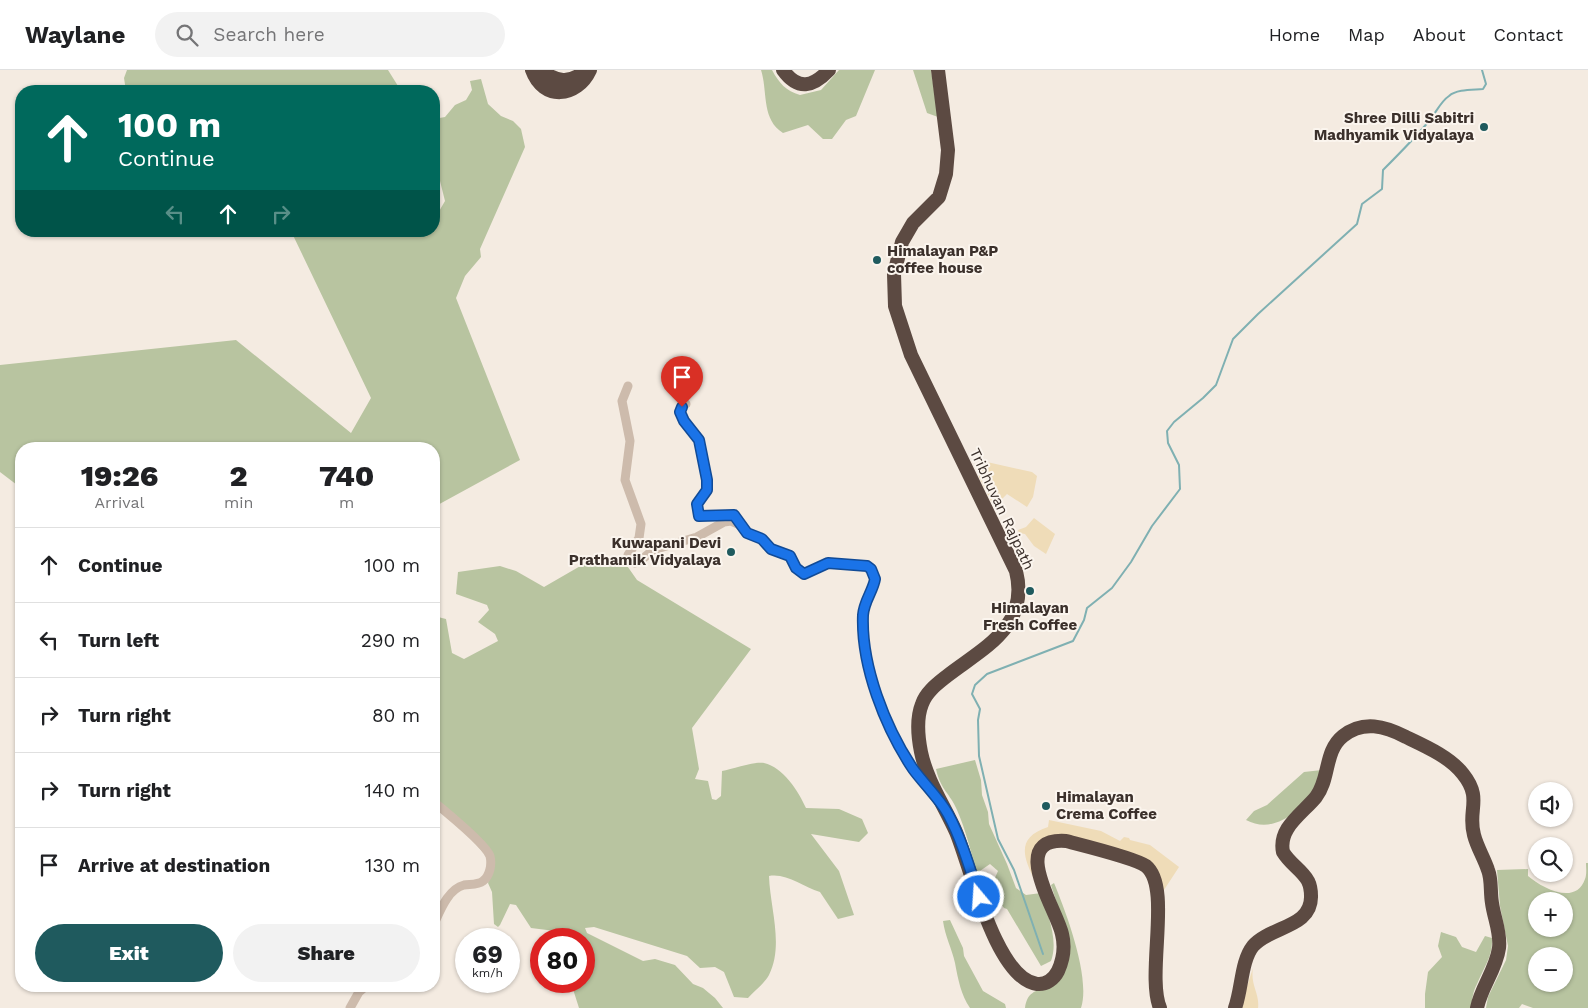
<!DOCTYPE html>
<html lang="en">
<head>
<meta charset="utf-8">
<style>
	body { margin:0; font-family:"Work Sans",sans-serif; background:#f2f2f2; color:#202124; height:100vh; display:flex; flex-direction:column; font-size:19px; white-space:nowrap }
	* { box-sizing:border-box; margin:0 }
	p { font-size:16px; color:#757577 }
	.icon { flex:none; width:28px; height:28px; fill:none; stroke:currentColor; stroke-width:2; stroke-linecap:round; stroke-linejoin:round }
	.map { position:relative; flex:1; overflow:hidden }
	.panel { position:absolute; left:15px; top:372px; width:425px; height:550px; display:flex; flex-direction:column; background:#fff; border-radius:20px; box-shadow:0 1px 4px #0004 }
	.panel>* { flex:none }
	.top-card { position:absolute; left:15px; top:15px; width:425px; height:152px; border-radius:20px; box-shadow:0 1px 4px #0004; background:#00695c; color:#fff; overflow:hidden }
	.controls { position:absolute; left:1528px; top:712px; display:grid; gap:10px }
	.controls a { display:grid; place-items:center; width:45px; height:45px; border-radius:50%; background:#fff; box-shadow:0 1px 4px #0004; font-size:25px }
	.speed { position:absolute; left:455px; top:858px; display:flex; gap:10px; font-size:25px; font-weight:700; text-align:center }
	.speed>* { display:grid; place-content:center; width:65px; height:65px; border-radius:50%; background:#fff; box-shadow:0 1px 4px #0004; line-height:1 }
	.speed small { font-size:12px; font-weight:400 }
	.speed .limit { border:8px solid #d22; background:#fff; color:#111 }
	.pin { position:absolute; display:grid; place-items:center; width:42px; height:42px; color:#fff; margin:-51px -21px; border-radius:50% 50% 50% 0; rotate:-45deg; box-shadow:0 0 5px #0007 }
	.pin .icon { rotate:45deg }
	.me { position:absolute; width:55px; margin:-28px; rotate:342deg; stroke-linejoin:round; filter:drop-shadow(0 0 4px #0008) }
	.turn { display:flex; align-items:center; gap:18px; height:105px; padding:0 20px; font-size:22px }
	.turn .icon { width:65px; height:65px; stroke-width:2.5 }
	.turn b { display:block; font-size:35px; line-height:42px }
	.lanes { display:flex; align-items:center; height:48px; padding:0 20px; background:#0003; justify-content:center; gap:25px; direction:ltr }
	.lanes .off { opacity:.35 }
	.eta { display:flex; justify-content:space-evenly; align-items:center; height:85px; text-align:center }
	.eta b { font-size:30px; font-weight:800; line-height:35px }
	.action { display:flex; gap:10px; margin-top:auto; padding:10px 20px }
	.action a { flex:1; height:58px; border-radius:30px; background:#1f5a5e; color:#fff; font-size:20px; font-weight:800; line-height:58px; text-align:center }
	.action a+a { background:#f2f2f2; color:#202124 }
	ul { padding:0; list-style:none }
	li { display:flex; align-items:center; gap:15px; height:75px; padding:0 20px; border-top:1px solid #e0e0e0 }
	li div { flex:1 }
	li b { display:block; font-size:19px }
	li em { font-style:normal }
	header { display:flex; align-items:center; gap:30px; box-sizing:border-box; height:70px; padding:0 25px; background:#fff; border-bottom:1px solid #e0e0e0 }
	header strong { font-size:24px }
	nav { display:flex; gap:28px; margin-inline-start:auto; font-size:18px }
	.search { width:350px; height:45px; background:#f2f2f2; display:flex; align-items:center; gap:12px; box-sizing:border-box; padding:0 18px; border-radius:28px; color:#757577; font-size:19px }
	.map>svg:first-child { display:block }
</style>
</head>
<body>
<header>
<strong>Waylane</strong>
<div class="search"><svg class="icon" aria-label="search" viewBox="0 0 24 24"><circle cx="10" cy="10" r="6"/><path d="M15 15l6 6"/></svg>Search here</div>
<nav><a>Home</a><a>Map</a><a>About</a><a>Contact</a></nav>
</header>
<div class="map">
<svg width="1588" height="938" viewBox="0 0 1588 938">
	<rect width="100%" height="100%" fill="#f4ebe1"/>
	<path fill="#b8c4a0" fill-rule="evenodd" d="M 127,0 L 388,0 L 398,16 L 404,21 L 126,21 L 124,8 Z
		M 761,0 L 772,0 C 779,13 786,21 800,25 L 821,20 L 839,0 L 875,0 L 856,46 L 846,50 L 832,69 L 823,69 L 808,55 L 783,63 C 761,49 768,22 761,0 Z
		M 913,0 L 931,0 L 938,47 L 927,43 Z
		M 481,9 L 488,34 L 501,46 L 513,51 L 521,59 L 525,77 L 480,179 L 481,187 L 465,206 L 456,228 L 520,390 L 434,437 L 434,379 L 21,379 L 21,418 L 0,402 L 0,295 L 236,270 L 351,363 L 371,328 L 291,161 L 413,161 L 416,166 L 422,161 L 434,161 L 434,150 L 445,131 L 439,107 L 434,105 L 434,49 L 445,47 L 455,35 L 466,30 L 472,20 L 470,11 Z
		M 623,490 L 637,510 L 751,579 L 692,658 L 699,699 L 695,709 L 708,711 L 712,729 L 716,730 L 721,726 L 722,701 C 732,699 755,691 764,693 C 783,697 799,722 806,738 L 839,739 L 862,749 L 868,763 L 859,772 L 811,764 L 839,801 L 854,845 L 838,849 L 820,822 C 803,817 787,803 769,806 C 770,838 784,875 769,905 C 765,913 754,921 748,928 L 734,927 L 724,902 L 715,897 L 700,898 L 687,886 L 594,857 L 585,858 L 587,863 L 643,891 L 655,889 L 675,895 L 693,914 L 703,918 L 715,928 L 723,938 L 579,938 L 572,916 L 573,911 L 584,911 L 584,869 L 571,869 L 563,862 L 531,858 L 516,835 L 510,834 L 500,855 L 498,857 L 494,854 L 492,822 L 488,813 L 494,794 L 434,729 L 434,546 L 446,549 L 452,583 L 464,589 L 498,571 L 495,564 L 478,552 L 489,540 L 487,535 L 456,524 L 458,502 L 500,496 L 516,501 L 544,517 L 589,491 Z
		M 975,690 L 981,710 L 982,725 L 988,742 L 989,754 L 1007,794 L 1016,818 L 1026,825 L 1041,823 C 1047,843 1059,870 1051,891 L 1041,896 L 1007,839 L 1004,838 L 990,819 L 998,801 L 990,794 L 977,803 C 971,783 966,760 957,740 C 950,723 941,721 936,699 Z
		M 1322,700 C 1319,707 1316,715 1312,722 C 1298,744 1272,764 1246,750 L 1254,741 L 1267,735 L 1304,702 Z
		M 1586,793 L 1588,793 L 1588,938 L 1533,938 L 1522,934 L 1519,938 L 1486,938 L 1488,927 L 1506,890 L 1508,876 L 1500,836 L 1497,800 L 1528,799 L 1528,806 C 1542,818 1576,836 1585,809 C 1587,804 1586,797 1586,793 ZM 1536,831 L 1564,831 L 1564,859 L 1536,859 ZM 1536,886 L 1564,886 L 1564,914 L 1536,914 Z
		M 1054,813 C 1066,842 1091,908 1081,938 L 1025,938 C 1027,923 1035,920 1048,918 L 1064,855 L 1051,815 Z
		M 950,850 L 963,878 L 964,886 L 983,921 L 1005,934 L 1006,938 L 970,938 C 961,925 958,909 955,893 C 952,879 945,866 943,851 Z
		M 1441,862 L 1456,867 L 1462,877 L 1476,882 L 1485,866 L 1492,868 C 1493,886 1484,897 1477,914 C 1473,921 1472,930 1471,938 L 1425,938 L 1425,924 L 1428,902 L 1442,887 L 1438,876 Z"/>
	<path fill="#efdcb8" d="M 987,392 L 1032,402 L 1037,406 L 1033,427 L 1027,437 L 1007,424 L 994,437 L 979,407 L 982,395 Z
		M 1034,448 L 1055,464 L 1046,484 L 1034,476 L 1025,464 L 1019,463 L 1018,460 L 1026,457 Z
		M 1049,750 L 1101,761 L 1120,771 L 1124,767 L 1129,768 L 1130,770 L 1150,775 L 1179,797 L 1162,823 L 1158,805 L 1064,764 C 1037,765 1029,782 1033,807 C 1022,784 1018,767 1048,757 Z
		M 1253,898 C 1250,915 1260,924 1258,938 L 1240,938 Z"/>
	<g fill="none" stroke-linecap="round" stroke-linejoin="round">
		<path stroke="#7fb0b2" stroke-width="2" d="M 1043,884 L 1014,800 L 998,769 L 979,686 L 978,650 L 980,639 L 972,624 L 975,615 L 987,604 L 1073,571 L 1084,550 L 1087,538 L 1112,518 L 1131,492 L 1152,456 L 1180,419 L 1179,395 L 1168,373 L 1167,361 L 1174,352 L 1203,328 L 1216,315 L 1233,269 L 1258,244 L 1357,154 L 1362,134 L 1382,119 L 1383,100 C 1399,84 1415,68 1429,51 C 1436,43 1440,32 1449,26 C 1457,19 1473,20 1483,19 L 1486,14 L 1482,0"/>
		<path stroke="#cdbbac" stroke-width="9" d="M 628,316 L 622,331 L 630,371 L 625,410 L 641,454 L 639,468 L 628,485 L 629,491 L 635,493 L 639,492 L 653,480 L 697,467 L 724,452 L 731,451 L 738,454
			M 686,334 L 682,337 L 680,342 L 684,351 L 699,370 L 707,410 L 707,420 L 697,434 L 699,445 L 734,445 L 747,463 L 762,469 L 771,479 L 790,487 L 796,497 L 804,504 L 828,493 L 867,496 L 871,499 L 875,509 C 873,521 864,532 863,545 C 861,609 894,677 933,726
			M 434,732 C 445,741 486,775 490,786 C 492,794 490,806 483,811 C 478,815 470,814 464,815 C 448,819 440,841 434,854
			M 350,938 L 359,922 L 366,916"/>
		<path stroke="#5c4a42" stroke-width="14" d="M 532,0 C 543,31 577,28 590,0
			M 541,0 C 556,12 570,14 585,1
			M 783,0 C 798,21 813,17 829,0
			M 938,0 L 948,80 L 946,104 L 939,127 L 913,153 L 902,172 L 894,204 L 895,236 L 911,285 L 1016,501 C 1030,557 983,578 947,606 C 937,614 926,622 922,634 C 916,649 918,667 921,682 C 927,711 944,735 956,762 C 970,795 996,909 1037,914 C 1046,915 1054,909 1058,901 C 1063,890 1065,876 1062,864 C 1057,840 1007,767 1066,771 C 1081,775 1135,788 1146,796 C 1172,817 1146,904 1160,938
			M 1235,938 C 1242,919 1241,891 1253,876 C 1270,856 1312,858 1311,826 C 1311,821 1310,815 1308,811 C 1302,800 1290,794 1283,782 C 1278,758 1302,744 1316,727 C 1330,709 1324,681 1343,666 C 1363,650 1385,656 1406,667 C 1425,676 1450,687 1463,704 C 1483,729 1467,740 1474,765 C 1477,777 1484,788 1488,800 C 1492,810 1490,822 1492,833 C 1494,848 1501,863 1499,878 C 1496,900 1481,917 1477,938"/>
	</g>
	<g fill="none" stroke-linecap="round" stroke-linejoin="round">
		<defs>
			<path id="route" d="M 682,337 L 680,342 L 684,351 L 699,370 L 707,410 L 707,420 L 697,434 L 699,446 L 734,445 L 747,463 L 762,469 L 771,479 L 790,486 L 796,498 L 804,504 L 828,493 L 867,496 L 871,499 L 875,509 C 873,521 864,531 863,545 C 861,596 885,657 913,699 C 924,714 939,728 948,744 C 962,770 970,799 979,827"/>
		</defs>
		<use href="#route" stroke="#114b97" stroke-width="12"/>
		<use href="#route" stroke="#1a73e8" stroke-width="9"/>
	</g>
	<g fill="#1f5a5e" stroke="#fbf5ee" stroke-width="2">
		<circle cx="1484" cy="57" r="5"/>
		<circle cx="877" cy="190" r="5"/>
		<circle cx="731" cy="482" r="5"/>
		<circle cx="1030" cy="521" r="5"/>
		<circle cx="1046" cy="736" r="5"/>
	</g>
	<g text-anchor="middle" stroke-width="4" stroke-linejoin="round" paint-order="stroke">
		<g font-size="15" font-weight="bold" fill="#3b302b" stroke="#fbf5ee" text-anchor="end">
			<text x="1474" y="53">Shree Dilli Sabitri<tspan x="1474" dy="17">Madhyamik Vidyalaya</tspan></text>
			<text x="887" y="186" text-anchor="start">Himalayan P&amp;P<tspan x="887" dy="17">coffee house</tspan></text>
			<text x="721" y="478">Kuwapani Devi<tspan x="721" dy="17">Prathamik Vidyalaya</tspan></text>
			<text x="1030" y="543" text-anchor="middle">Himalayan<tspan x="1030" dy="17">Fresh Coffee</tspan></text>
			<text x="1056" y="732" text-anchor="start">Himalayan<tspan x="1056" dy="17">Crema Coffee</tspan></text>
		</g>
		<g font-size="15" fill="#3b302b" stroke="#fbf5ee">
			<text transform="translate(1002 439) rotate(65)" y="5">Tribhuvan Rajpath</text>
		</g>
	</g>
</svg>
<div class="controls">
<a><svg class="icon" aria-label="sound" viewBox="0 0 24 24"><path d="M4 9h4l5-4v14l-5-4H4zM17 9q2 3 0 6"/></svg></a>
<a><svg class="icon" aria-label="search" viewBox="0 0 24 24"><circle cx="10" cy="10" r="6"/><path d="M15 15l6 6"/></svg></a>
<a>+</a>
<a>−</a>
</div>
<div class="speed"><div>69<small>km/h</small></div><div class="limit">80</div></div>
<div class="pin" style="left:682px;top:337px;background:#d93025"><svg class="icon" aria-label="arrive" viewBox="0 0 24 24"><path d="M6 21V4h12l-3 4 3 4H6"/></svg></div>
<svg class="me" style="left:979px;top:827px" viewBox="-20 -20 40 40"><circle r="17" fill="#1a73e8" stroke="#fff" stroke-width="3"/><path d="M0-11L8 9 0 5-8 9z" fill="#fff"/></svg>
<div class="top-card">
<div class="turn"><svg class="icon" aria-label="ahead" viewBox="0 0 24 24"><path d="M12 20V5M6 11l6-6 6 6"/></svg><div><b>100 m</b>Continue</div></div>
<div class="lanes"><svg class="icon off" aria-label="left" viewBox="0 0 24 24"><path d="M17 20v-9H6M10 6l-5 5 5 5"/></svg><svg class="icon" aria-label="ahead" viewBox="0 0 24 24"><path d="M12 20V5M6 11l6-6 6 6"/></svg><svg class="icon off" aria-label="right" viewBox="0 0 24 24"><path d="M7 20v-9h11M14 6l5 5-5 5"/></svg></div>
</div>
<section class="panel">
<div class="eta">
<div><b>19:26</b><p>Arrival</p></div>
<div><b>2</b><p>min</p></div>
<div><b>740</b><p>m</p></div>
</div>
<ul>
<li><svg class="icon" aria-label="ahead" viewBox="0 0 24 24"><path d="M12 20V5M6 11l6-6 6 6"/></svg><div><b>Continue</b></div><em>100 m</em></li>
<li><svg class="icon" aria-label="left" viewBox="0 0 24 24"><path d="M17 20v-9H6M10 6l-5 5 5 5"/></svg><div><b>Turn left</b></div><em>290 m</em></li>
<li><svg class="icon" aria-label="right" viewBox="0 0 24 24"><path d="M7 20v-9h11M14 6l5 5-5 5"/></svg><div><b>Turn right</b></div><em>80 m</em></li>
<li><svg class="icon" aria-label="right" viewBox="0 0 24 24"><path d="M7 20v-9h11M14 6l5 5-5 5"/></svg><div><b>Turn right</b></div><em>140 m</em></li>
<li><svg class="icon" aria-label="arrive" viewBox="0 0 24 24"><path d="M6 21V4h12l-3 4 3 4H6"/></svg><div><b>Arrive at destination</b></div><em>130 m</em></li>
</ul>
<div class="action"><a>Exit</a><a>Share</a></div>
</section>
</div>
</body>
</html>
